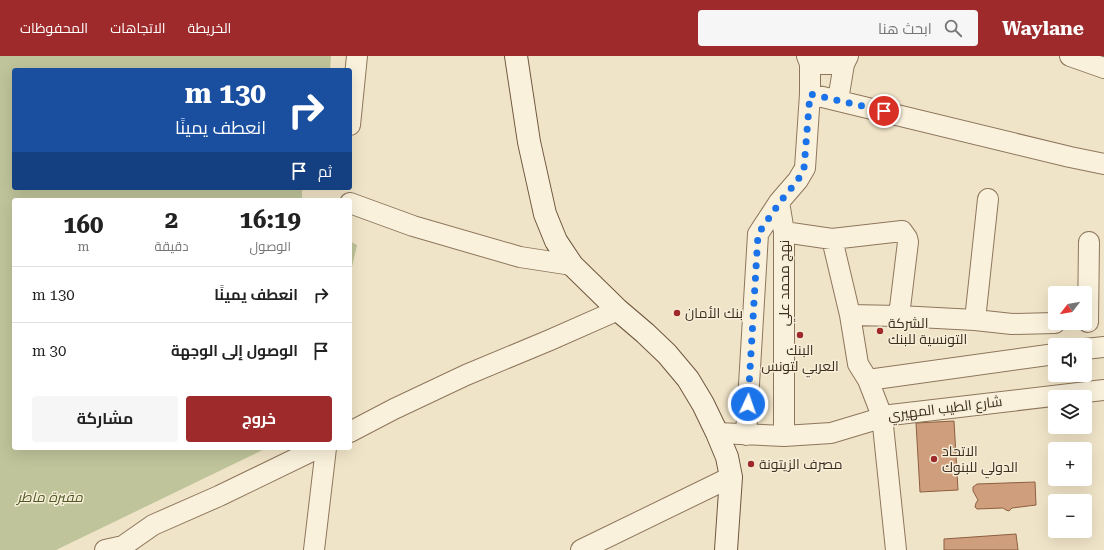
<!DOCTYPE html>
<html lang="ar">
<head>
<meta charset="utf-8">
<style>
	body { margin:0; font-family:"Roboto Serif",Cairo,serif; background:#f6f6f6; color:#222; direction:rtl; height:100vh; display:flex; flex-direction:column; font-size:15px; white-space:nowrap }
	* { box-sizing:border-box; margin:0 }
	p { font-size:13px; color:#767676 }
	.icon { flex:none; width:22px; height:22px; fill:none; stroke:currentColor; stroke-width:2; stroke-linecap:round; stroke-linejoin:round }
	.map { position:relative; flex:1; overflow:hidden; direction:ltr }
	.panel { position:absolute; left:12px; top:142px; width:340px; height:252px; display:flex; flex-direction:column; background:#fff; border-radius:4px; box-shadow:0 4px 16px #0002; direction:rtl }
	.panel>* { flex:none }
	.banner { position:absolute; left:12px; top:12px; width:340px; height:122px; border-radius:4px; box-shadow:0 4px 16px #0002; direction:rtl; background:#1a4fa0; color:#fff; overflow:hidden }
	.needle { width:26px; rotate:239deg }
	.tools { position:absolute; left:1048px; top:230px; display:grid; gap:8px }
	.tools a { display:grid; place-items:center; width:44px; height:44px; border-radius:4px; background:#fff; box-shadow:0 4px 16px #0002; font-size:20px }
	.pin { position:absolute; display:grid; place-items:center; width:34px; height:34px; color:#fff; margin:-17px; border:2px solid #fff; border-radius:50%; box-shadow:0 1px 4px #0007 }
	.me { position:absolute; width:44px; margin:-22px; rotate:3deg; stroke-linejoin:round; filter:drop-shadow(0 0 3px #0008) }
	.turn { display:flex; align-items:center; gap:14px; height:84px; padding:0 20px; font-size:18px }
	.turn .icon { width:52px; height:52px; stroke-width:2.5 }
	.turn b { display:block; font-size:28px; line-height:34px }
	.then { display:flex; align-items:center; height:38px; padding:0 20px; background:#0003; gap:8px; font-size:15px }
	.eta { display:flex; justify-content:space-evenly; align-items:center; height:68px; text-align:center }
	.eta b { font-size:24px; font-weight:700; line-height:28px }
	.action { display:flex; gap:8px; margin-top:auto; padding:8px 20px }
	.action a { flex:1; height:46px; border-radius:4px; background:#9e2a2b; color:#fff; font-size:16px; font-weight:700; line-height:46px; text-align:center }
	.action a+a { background:#f6f6f6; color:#222 }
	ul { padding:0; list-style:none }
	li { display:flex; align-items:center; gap:12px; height:56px; padding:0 20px; border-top:1px solid #e0e0e0 }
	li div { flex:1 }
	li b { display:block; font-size:15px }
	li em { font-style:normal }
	header { display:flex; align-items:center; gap:24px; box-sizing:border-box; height:56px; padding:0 20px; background:#9e2a2b; color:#fff }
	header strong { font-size:19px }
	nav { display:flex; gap:22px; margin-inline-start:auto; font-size:14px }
	.search { width:280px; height:36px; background:#f6f6f6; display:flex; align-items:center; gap:10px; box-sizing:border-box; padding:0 14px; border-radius:4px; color:#767676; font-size:15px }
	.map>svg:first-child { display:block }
</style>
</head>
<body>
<header>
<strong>Waylane</strong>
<div class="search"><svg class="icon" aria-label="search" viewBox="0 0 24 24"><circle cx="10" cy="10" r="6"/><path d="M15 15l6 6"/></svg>ابحث هنا</div>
<nav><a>الخريطة</a><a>الاتجاهات</a><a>المحفوظات</a></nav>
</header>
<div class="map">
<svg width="1104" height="494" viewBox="0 0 1104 494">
	<rect width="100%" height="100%" fill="#f0e4c8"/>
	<path fill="#bfc49a" d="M 0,0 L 331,0 L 330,14 L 14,14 L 14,132 L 302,132 L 302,144 L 14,144 L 14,392 L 267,392 L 56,494 L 0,494 Z
		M 350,185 L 357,189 L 350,219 Z"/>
	<path fill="#cf9f7d" stroke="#8d5f41" d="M 954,365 L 958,434 L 920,436 L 916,367 Z
		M 1035,426 L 1036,449 L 1012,452 L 1009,455 L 1006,454 L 1003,452 L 977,453 L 975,451 L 976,447 L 978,444 L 973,435 L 973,431 L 977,428 Z
		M 1016,478 L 1018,494 L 944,494 L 944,483 Z"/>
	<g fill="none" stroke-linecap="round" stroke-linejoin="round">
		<defs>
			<path id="minor" d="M 1070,0 L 1104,12
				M 810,8 L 844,8
				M 810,38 L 1070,101 L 1104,108
				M 838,44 L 844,8 L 848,0
				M 350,69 L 357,0
				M 779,146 L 784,176 L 784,380
				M 350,147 L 413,170 L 520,201 L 572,209
				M 784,176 L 832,183 L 902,175 L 907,182 L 908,186 L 899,260
				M 832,183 L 850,259 L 858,308 L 868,324 L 882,360 L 896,494
				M 850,259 L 899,260 L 975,264 L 1012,268 L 1055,267
				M 975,264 L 988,143
				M 1088,266 L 1089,186
				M 1085,293 L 1104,291
				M 868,324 L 1055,298
				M 350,376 L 394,353 L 466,319 L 550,284 L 618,254
				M 717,377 L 784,380 L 831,377 L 871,365 L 882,360 L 1104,334
				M 746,379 L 758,178 L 779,146 L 798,124 L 805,112 L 810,38 L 810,8 L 807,0
				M 105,494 L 123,490 L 153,469 L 219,440 L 318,392
				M 314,494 L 326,392
				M 581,494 L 731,421"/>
			<path id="secondary" d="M 516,0 L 529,86 L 545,158 L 556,185 L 572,209 L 618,254 L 645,277 L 667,298 L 688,323 L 703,348 L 717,377 L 727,401 L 731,421 L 726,494"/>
		</defs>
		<use href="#minor" stroke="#8d765c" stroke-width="22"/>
		<use href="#secondary" stroke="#6f573f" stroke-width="24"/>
		<use href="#minor" stroke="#faf1dc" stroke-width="20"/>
		<use href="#secondary" stroke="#faf1dc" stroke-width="22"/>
	</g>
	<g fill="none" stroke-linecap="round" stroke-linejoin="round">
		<path stroke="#1a73e8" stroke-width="7" stroke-dasharray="0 12.6" d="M 748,348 L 758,178 L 780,146 L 798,124 L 804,112 L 810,38 L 884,55"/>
	</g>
	<g fill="#9e2a2b" stroke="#f7eed8" stroke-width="1.5">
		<circle cx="677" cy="257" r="4"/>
		<circle cx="880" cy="275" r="4"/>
		<circle cx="800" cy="279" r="4"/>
		<circle cx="934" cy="403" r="4"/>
		<circle cx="751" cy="408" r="4"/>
	</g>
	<g text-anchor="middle" stroke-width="3" stroke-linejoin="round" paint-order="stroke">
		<g font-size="14" fill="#3d2e20" stroke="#f7eed8">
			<text transform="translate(784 227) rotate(-90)" y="5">نهج محمد علي</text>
			<text transform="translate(945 352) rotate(-7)" y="5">شارع الطيب المهيري</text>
		</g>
		<g font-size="14" fill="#3d2e20" stroke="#f7eed8" text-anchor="start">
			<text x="685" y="262">بنك الأمان</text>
			<text x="888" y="272">الشركة<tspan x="888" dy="16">التونسية للبنك</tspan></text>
			<text x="800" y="299" text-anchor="middle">البنك<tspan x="800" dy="16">العربي لتونس</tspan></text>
			<text x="942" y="400">الاتحاد<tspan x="942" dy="16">الدولي للبنوك</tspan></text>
			<text x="759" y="413">مصرف الزيتونة</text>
		</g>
		<g font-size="14" font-style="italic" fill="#4d5a26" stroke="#f7eed8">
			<text x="50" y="446">مقبرة ماطر</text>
		</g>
	</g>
</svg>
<div class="tools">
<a><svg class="needle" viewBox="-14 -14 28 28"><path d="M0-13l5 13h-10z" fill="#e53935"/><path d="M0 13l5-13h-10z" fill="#767676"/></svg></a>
<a><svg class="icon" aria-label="sound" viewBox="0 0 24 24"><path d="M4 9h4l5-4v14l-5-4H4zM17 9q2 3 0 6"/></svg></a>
<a><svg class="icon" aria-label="layers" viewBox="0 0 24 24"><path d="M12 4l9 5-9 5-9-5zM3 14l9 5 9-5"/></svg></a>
<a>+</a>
<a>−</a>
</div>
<div class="pin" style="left:884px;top:55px;background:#d93025"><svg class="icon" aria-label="arrive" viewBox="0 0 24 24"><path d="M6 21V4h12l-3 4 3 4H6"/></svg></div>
<svg class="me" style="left:748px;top:348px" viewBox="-20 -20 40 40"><circle r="17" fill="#1a73e8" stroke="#fff" stroke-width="3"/><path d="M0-11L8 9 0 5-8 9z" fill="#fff"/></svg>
<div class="banner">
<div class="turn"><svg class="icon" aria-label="right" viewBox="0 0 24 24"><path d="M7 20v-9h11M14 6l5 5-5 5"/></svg><div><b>130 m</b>انعطف يمينًا</div></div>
<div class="then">ثم<svg class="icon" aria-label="arrive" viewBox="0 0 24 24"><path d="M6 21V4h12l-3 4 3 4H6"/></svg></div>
</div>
<section class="panel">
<div class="eta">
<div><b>16:19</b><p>الوصول</p></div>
<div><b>2</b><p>دقيقة</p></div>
<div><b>160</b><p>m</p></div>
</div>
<ul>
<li><svg class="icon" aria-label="right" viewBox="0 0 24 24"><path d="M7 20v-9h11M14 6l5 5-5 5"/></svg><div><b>انعطف يمينًا</b></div><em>130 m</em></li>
<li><svg class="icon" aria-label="arrive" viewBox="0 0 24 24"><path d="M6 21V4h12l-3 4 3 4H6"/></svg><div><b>الوصول إلى الوجهة</b></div><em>30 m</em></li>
</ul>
<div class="action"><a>خروج</a><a>مشاركة</a></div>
</section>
</div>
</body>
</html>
